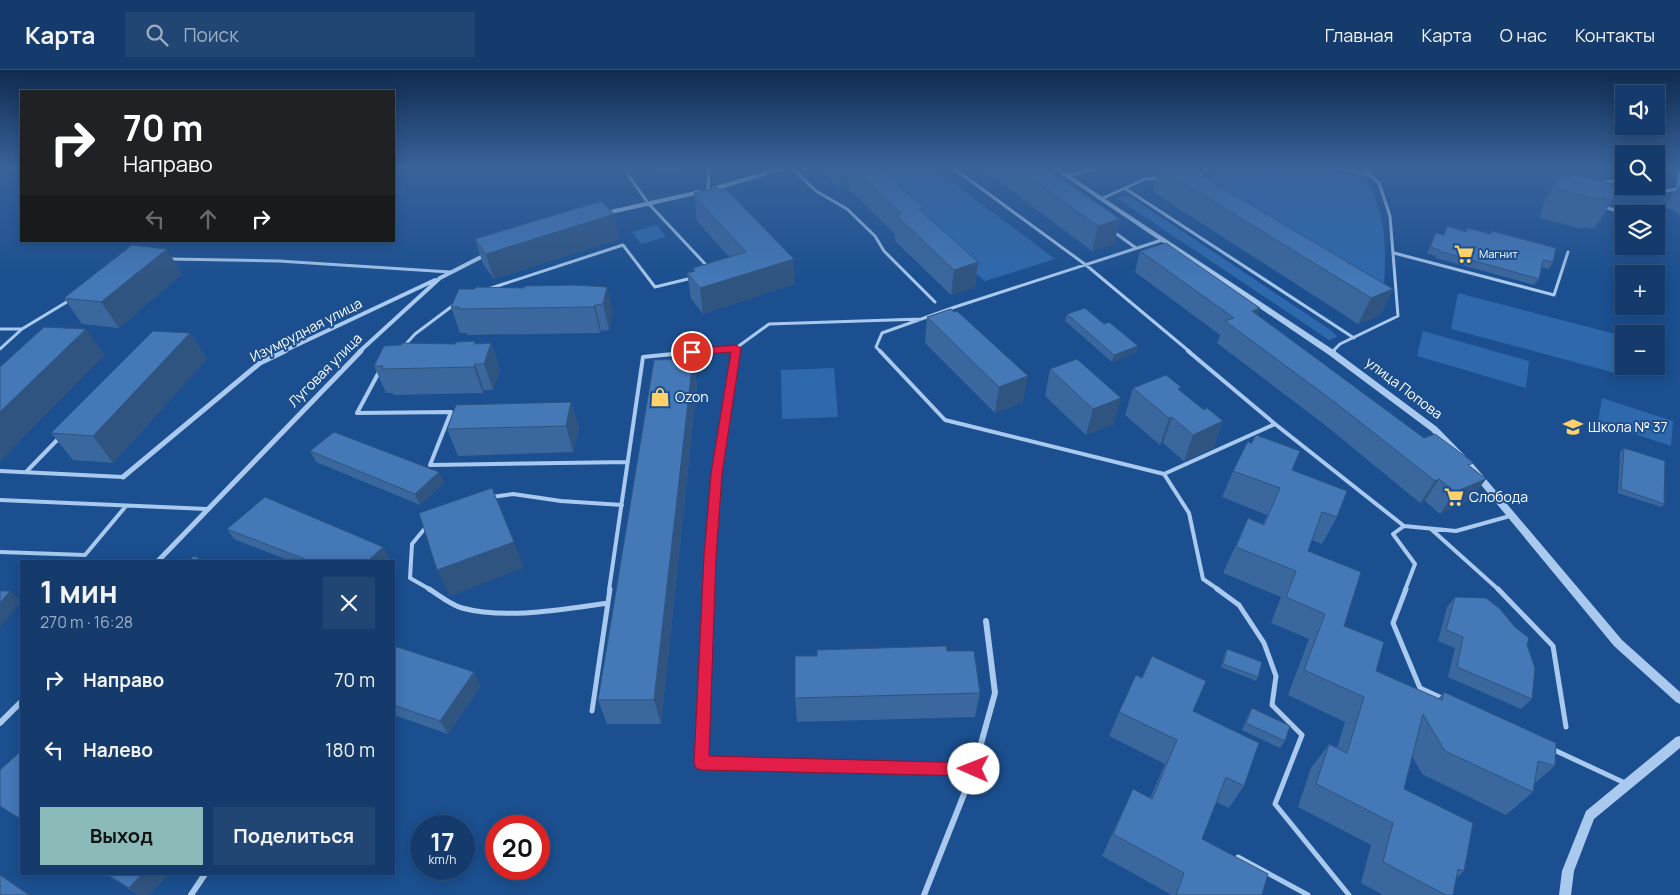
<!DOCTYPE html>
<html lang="ru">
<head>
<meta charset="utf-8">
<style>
	body { margin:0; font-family:Manrope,sans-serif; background:#214673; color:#f1f3f6; height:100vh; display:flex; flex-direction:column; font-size:19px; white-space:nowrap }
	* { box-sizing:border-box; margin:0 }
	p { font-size:16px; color:#9dadc1 }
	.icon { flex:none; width:28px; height:28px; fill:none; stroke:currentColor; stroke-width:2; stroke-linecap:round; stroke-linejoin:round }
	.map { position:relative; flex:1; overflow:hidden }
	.sheet { position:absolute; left:20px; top:490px; width:375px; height:315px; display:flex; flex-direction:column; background:#143b6b; border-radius:0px; box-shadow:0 2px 12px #0003,0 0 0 1px #33557e }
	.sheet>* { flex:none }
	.top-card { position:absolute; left:20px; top:20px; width:375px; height:152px; border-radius:0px; box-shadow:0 2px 12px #0003,0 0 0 1px #33557e; background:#202124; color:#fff; overflow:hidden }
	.controls { position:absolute; left:1615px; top:15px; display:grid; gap:10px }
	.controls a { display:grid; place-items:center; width:50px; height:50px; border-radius:0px; background:#143b6b; box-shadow:0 2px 12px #0003,0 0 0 1px #33557e; font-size:25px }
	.speed { position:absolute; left:410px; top:745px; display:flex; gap:10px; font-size:25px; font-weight:700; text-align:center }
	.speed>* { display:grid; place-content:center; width:65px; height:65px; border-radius:50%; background:#143b6b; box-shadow:0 2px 12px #0003,0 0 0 1px #33557e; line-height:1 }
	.speed small { font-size:12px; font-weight:400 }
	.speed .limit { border:8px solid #d22; background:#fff; color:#111 }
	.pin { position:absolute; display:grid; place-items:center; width:42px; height:42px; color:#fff; margin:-21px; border:2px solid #fff; border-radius:50%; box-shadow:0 1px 5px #0007 }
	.me { position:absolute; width:55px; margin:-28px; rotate:271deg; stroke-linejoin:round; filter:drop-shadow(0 0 4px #0008) }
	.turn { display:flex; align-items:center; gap:18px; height:105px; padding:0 20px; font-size:22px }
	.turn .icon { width:65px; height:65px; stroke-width:2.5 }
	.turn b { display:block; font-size:35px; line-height:42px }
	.lanes { display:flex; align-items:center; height:48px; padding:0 20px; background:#0003; justify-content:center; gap:25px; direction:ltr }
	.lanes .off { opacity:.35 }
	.round { display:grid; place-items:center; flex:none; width:52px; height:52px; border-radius:0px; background:#214673 }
	.summary { display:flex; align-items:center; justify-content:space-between; height:85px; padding:0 20px }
	h1 { font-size:30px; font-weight:700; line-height:38px }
	.primary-button { display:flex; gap:10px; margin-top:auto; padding:10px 20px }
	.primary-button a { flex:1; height:58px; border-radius:0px; background:#8bbbb9; color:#111; font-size:20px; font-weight:700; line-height:58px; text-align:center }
	.primary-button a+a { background:#214673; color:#f1f3f6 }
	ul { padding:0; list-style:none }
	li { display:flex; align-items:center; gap:15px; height:70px; padding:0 20px }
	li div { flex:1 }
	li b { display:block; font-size:19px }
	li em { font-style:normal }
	header { display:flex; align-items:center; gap:30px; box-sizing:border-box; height:70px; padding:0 25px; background:#143b6b; border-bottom:1px solid #33557e }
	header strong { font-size:24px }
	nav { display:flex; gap:28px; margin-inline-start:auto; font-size:18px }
	.search { width:350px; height:45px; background:#214673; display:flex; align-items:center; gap:12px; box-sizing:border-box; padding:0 18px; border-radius:0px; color:#9dadc1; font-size:19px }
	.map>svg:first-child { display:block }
</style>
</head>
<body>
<header>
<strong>Карта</strong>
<div class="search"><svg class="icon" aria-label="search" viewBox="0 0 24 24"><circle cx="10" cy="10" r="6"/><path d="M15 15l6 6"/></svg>Поиск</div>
<nav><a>Главная</a><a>Карта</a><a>О нас</a><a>Контакты</a></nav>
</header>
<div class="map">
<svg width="1680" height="825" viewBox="0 0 1680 825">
	<rect width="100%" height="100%" fill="#1b4f8f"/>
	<path fill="#2e69ad" d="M 870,97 L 890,97 L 899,105 L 932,97 L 1055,189 L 985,211 L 925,162 Z
		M 1219,97 L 1317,97 L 1365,109 C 1391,148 1385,194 1383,238 L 1194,122 Z
		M 1122,126 L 1131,127 L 1332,261 L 1337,267 L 1329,270 L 1118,129 L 1118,127 Z
		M 657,155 L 666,167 L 641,174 L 632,162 Z
		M 1458,223 L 1619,265 L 1619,304 L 1451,259 Z
		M 1423,261 L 1529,291 L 1526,318 L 1417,286 Z
		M 834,298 L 838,347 L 782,349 L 781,300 Z
		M 1602,328 L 1673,351 L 1671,376 L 1598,352 Z"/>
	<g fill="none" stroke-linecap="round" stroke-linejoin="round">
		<path stroke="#a9c9ee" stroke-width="3" d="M 625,97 L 624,99 L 648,133 L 708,197
			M 791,97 L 816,121 L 847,139 L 875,166 L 884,181 L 935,232
			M 952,97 L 1086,195 L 1190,282
			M 1338,97 L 1370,105
			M 1067,106 L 1102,97
			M 1197,108 L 1208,97
			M 1601,113 L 1612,111 L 1624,114
			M 1633,116 L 1658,122 L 1678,119 L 1679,97
			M 1126,119 L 1354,268
			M 708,121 L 709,97
			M 1101,129 L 1145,109 L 1161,108
			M 1603,137 L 1631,144
			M 1114,162 L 1136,178
			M 1394,183 L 1554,225 L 1568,182
			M 170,189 L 279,191 L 450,202
			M 488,219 L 623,175 L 655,217 L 692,208
			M 0,259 L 22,259 L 0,279
			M 22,259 L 70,230
			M 405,275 L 415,264 L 455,234
			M 690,282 L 736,278
			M 735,282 L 736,278 L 769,254 L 922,249
			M 881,282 L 876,277 L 882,263 L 955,237 L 1162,170
			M 1332,282 L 1340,274 L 1398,246 L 1390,146 L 1379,113 L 1362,97"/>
		<path stroke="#a9c9ee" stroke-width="4" d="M 880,281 L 945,350 L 1164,404 L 1275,354
			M 1188,281 L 1275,354 L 1404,456 L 1456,461 L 1510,446
			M 1332,283 L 1334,281
			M 379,302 L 357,343 L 451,342 L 430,395 L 628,392
			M 0,401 L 123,407
			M 27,401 L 60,367
			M 1164,404 L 1189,443 L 1203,509 L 1219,520
			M 492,427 L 513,424 L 561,431 L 622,435
			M 0,430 L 207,439
			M 1404,456 L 1393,464 L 1415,494 L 1405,520
			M 426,457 L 412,474 L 410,508 L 431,520
			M 1431,459 L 1499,520
			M 0,482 L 85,485 L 126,436
			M 609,520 L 643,287 L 703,281
			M 709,520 L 716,404 L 735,281"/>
		<path stroke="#a9c9ee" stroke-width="5" d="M 429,519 C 439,525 451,535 462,538 C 506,550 564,539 608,533
			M 709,519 L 701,693 L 974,699
			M 1217,519 L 1239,535 L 1264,573 L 1276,606 L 1272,635 L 1302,665 L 1275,734 L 1349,825
			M 1406,519 L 1393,553 L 1420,618 L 1444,629
			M 1498,519 L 1553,576 L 1566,657
			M 592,641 L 610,519
			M 1552,679 L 1625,713
			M 1238,787 L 1308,825"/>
		<path stroke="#a9c9ee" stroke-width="4" d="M 713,119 L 787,97
			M 606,143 L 700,122
			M 282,282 L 435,210
			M 359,282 L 440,208 L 485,185"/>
		<path stroke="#a9c9ee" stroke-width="5" d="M 123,407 L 260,293 L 285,281
			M 158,491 L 361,281"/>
		<path stroke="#a9c9ee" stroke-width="6" d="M 0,653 L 21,632
			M 191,825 L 205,804
			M 924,825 L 974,699 L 995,623 L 986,551"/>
		<path fill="#a9c9ee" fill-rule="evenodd" d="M 1051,97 L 1057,97 L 1335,281 L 1437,357 L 1474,395 L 1622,570 L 1680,622 L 1680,634 L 1676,632 L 1614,576 L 1468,399 L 1431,361 L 1329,285 Z
			M 1680,666 L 1680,678 L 1594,749 L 1574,801 L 1571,825 L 1559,825 L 1562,801 L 1586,741 L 1676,667 Z"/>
	</g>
	<path fill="#3a679d" d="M 651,97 L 680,97 L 679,102 L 652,102 Z
		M 822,97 L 878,97 L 924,138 L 924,143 L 978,192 L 975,218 L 951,225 L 895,171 L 895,164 L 847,117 L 840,119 L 822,102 Z
		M 980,97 L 1044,97 L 1120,149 L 1114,174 L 1092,181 Z
		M 1153,97 L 1187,97 L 1393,219 L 1380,245 L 1358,254 L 1153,122 L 1158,101 L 1152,99 Z
		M 1245,97 L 1269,97 L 1263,104 L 1244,99 Z
		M 1385,97 L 1413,97 L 1412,98 L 1390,100 Z
		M 1560,105 L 1569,107 L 1570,105 L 1613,130 L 1594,159 L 1584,157 L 1583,159 L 1540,148 L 1543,134 Z
		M 1680,114 L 1680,145 L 1665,136 Z
		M 694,123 L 795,214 L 703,244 L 691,229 L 687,203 L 694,201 L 693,198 L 729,187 L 697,151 Z
		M 614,144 L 619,169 L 494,209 L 483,194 L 475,169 Z
		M 1447,156 L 1465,161 L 1467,158 L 1490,164 L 1492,161 L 1553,192 L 1549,199 L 1541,197 L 1539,209 L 1534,215 L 1436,188 L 1436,186 L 1427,183 L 1436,163 L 1443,165 Z
		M 1140,181 L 1260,238 L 1257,245 L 1424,368 L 1471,397 L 1486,409 L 1470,430 L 1440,444 L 1425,431 L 1420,433 L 1325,355 L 1217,273 L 1220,265 L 1135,202 Z
		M 182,204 L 119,258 L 82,254 L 64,228 Z
		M 607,217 L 613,242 L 609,260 L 601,261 L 600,263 L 467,265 L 467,263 L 460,263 L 451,237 L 524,218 Z
		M 1067,244 L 1136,282 L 1112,292 L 1065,251 Z
		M 927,247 L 1023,332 L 995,343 L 925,273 Z
		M 190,263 L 207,289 L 113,393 L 73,390 L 51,363 Z
		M 475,271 L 476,274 L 491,273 L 500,300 L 493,320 L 484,320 L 483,323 L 394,325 L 393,323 L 386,323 L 374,296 L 455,274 Z
		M 693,289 L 697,315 L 661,654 L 607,654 L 598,630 Z
		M 1050,299 L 1114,354 L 1086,365 L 1045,326 Z
		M 1133,318 L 1180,321 L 1204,340 L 1223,351 L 1213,378 L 1184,391 L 1163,373 L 1160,375 L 1125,345 Z
		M 571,332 L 579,358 L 573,382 L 458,386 L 447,359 Z
		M 1251,374 L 1292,400 L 1337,447 L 1322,474 L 1312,470 L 1308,481 L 1344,556 L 1376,601 L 1438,629 L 1444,622 L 1555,696 L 1534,714 L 1533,722 L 1506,745 L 1422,704 L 1412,686 L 1404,719 L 1464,801 L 1456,808 L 1453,825 L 1383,825 L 1361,813 L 1371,775 L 1298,737 L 1311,698 L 1329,674 L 1337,678 L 1345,652 L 1288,625 L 1309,569 L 1271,553 L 1281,527 L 1223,503 L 1248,448 L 1263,454 L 1267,445 L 1222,427 L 1233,401 Z
		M 1624,378 L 1664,434 L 1661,437 L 1618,423 L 1620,382 Z
		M 310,381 L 439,402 L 444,413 L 420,435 L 316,392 Z
		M 227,459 L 383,477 L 389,488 L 385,491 L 290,491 L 234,469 Z
		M 1455,527 L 1527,575 L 1532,629 L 1521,639 L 1448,607 L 1455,578 L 1438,571 L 1447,537 Z
		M 394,576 L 481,616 L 448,664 L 394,645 Z
		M 1227,579 L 1258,607 L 1256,611 L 1221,597 L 1225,583 Z
		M 947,581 L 980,623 L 975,647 L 797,652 L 795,628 L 817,586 Z
		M 1252,638 L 1285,671 L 1280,678 L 1242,660 L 1248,645 Z
		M 1193,641 L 1244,716 L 1229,738 L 1216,732 L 1202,769 L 1262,825 L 1170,825 L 1170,824 L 1102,786 L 1122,742 L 1133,719 L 1150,728 L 1165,694 L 1109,666 L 1119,642 Z
		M 21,681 L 21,750 L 0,736 L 0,700 Z
		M 105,804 L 169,804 L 148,825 L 139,825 Z"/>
	<path fill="#305480" d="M 840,97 L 848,97 L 847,117 L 840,119 Z
		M 1266,97 L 1269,97 L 1263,104 Z
		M 1392,97 L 1413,97 L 1412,98 L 1390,100 Z
		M 614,144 L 619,169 L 494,209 L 486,184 Z
		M 1120,149 L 1114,174 L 1092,181 L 1098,156 Z
		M 167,179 L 182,204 L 119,258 L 101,232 Z
		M 794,189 L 795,214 L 703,244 L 700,218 Z
		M 978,192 L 975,218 L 951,225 L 954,200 Z
		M 607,217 L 613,242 L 609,260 L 603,234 Z
		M 1393,219 L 1380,245 L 1358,254 L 1371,228 Z
		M 595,235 L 601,261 L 600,263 L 594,237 Z
		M 1260,238 L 1252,259 L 1252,241 Z
		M 86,259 L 105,285 L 0,391 L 0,342 Z
		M 190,263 L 207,289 L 113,393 L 93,366 Z
		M 491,273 L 500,300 L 493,320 L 484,294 Z
		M 1138,276 L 1136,282 L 1112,292 L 1114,285 Z
		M 693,289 L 697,315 L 661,654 L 654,630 Z
		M 475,294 L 484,320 L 483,323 L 474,297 Z
		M 1028,306 L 1023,332 L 995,343 L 999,317 Z
		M 1121,328 L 1114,354 L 1086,365 L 1093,339 Z
		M 571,332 L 579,358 L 573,382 L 566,356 Z
		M 1172,347 L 1163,373 L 1160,375 L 1169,348 Z
		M 1223,351 L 1213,378 L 1184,391 L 1193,365 Z
		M 439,402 L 444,413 L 420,435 L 415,424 Z
		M 1439,409 L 1425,431 L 1420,433 L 1435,411 Z
		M 1486,409 L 1470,430 L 1440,444 L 1455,422 Z
		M 514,472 L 524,498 L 450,526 L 437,500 Z
		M 383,477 L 389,488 L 385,491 L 368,491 Z
		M 10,521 L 21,532 L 0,558 L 0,533 Z
		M 474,602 L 481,616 L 448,664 L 440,651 Z
		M 0,804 L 31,825 L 29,825 L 0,805 Z
		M 142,804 L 169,804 L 148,825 L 139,825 L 129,818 Z"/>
	<path fill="#4478b7" stroke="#305480" d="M 851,97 L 878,97 L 924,138 L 919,139 L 978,192 L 954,200 L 896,145 L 902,144 Z
		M 1015,97 L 1044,97 L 1120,149 L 1098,156 Z
		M 1164,97 L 1187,97 L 1393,219 L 1371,228 L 1159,98 Z
		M 1560,105 L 1570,108 L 1570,105 L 1579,106 L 1615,115 L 1613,130 L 1602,127 L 1602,130 L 1557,119 Z
		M 717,117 L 720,120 L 725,118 L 794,189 L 700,218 L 687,203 L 695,201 L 693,198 L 746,182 L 694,126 L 697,126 L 694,123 Z
		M 601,131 L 614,144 L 486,184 L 475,169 Z
		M 1447,156 L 1466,162 L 1467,158 L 1491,164 L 1492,161 L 1556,178 L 1553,192 L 1543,190 L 1539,209 L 1439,181 L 1440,180 L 1430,177 L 1436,163 L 1444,165 Z
		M 1166,173 L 1260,238 L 1252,241 L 1424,368 L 1435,364 L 1474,393 L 1468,395 L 1486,409 L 1455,422 L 1439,409 L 1435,411 L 1336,333 L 1225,251 L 1234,248 L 1140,181 Z
		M 132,175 L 167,179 L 101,232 L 64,228 Z
		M 574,215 L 607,217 L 603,234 L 595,235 L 594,237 L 458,239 L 459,237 L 451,237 L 459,219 L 475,219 L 476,217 L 524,218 L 525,216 Z
		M 1085,238 L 1104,254 L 1109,252 L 1138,276 L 1114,285 L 1067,244 Z
		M 951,239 L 954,242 L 957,241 L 1028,306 L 999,317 L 927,247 Z
		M 44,257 L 86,259 L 0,342 L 0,297 Z
		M 153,261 L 190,263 L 93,366 L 51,363 Z
		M 475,271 L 474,274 L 491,273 L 484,294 L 475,294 L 474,297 L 382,299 L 383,296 L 374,296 L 384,276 L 401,275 L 402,273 L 455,274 L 456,272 Z
		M 693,289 L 654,630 L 598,630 L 654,290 Z
		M 1077,289 L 1121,328 L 1093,339 L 1050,299 Z
		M 1166,305 L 1181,317 L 1178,319 L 1204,340 L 1207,338 L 1223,351 L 1193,365 L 1172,347 L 1169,348 L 1133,318 Z
		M 571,332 L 566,356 L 447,359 L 456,335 Z
		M 334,362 L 439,402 L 415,424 L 310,381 Z
		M 1256,365 L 1300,381 L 1292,400 L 1347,421 L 1337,447 L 1322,442 L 1308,481 L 1361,502 L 1344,556 L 1384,572 L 1376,601 L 1442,630 L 1444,622 L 1556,673 L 1555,696 L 1538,691 L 1533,722 L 1445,681 L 1423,644 L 1404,719 L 1473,753 L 1464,801 L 1458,799 L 1453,825 L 1446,825 L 1383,792 L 1393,753 L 1316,714 L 1329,674 L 1347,683 L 1364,627 L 1304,600 L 1325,544 L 1286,527 L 1296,501 L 1236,477 L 1248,448 L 1264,455 L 1280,418 L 1233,401 L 1248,371 L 1251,374 Z
		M 1624,378 L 1665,391 L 1664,434 L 1621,419 Z
		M 492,418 L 514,472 L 437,500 L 419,443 Z
		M 265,427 L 383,477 L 368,491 L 310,491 L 227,459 Z
		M 194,486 L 205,491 L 188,491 Z
		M 0,521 L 10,521 L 0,533 Z
		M 1455,527 L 1486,528 L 1500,539 L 1515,557 L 1529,568 L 1527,575 L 1535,598 L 1532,629 L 1457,597 L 1463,567 L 1446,560 Z
		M 394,576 L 474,602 L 440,651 L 394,635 Z
		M 946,576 L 947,581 L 974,581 L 980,623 L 795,628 L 795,586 L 817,586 L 817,580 Z
		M 1227,579 L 1262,592 L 1258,607 L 1223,594 Z
		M 1152,586 L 1206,611 L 1193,641 L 1259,673 L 1244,716 L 1226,707 L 1202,769 L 1268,804 L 1262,825 L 1176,825 L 1184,803 L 1113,764 L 1133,719 L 1152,729 L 1177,670 L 1119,642 L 1136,605 L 1142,608 Z
		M 1252,638 L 1290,656 L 1285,671 L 1246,653 Z
		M 21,681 L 21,749 L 0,736 L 0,700 Z
		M 107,804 L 142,804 L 129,818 Z
		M 0,805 L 29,825 L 0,825 Z"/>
	<linearGradient id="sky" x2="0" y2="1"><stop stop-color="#0f2b4f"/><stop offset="0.46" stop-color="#39639b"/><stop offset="1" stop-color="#39639b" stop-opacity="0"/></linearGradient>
	<rect width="1680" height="212" fill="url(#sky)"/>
	<path fill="#e11d48" stroke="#92132f" d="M 736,275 L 741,278 L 722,404 L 716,487 L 709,686 L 974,693 L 979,695 L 981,699 L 979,704 L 974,706 L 701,700 L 696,698 L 694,693 L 704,487 L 711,404 L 731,282 L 692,285 L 687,282 L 692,279 Z"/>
	<defs>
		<symbol id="supermarket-bare" viewBox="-9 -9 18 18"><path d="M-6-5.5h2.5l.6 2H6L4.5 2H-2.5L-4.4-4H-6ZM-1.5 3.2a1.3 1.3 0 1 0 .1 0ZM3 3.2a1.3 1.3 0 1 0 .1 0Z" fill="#ffd166" stroke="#1b4f8f" stroke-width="2.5" paint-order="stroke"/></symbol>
		<symbol id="shop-bare" viewBox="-9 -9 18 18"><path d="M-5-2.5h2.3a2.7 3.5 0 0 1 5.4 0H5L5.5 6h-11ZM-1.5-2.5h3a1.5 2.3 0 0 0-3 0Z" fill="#ffd166" stroke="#1b4f8f" stroke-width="2.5" paint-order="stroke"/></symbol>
		<symbol id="school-bare" viewBox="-9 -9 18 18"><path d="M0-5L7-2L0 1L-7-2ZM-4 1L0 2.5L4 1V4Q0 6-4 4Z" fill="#ffd166" stroke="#1b4f8f" stroke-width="2.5" paint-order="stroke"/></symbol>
	</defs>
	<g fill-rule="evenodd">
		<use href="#supermarket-bare" x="1450" y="170" width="28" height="28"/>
		<use href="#shop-bare" x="646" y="313" width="28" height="28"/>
		<use href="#school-bare" x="1559" y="343" width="28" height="28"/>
		<use href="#supermarket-bare" x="1440" y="413" width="28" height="28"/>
	</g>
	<g text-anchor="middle" stroke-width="4" stroke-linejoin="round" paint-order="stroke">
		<g font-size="11" fill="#fff" stroke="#1b4f8f" text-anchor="start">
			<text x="1479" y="188">Магнит</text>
		</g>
		<g font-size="14" fill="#fff" stroke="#1b4f8f">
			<text transform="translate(306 260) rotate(-27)" y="5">Изумрудная улица</text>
			<text transform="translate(325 300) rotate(-45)" y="5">Луговая улица</text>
			<text transform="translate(1404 318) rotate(37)" y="5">улица Попова</text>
		</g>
		<g font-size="14" fill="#fff" stroke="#1b4f8f" text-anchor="start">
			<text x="675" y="332">Ozon</text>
			<text x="1588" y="362">Школа № 37</text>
			<text x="1469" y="432">Слобода</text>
		</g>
	</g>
</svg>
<div class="controls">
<a><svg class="icon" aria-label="sound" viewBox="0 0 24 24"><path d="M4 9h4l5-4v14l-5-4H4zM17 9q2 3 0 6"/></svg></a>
<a><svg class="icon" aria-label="search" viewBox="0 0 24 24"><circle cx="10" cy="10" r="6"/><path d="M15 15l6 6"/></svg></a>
<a><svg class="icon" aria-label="layers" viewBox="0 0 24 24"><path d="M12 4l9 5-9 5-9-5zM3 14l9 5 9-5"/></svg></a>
<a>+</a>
<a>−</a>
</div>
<div class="speed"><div>17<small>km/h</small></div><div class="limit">20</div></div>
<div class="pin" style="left:692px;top:282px;background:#d93025"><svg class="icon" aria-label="arrive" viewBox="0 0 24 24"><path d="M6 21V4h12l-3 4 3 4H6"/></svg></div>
<svg class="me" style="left:974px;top:699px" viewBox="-20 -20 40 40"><circle r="19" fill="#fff"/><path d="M0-13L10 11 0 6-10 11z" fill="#e11d48"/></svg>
<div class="top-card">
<div class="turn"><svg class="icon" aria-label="right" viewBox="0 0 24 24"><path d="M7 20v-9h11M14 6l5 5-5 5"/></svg><div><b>70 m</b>Направо</div></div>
<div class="lanes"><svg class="icon off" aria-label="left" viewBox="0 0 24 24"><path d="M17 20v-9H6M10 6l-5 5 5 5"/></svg><svg class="icon off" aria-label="ahead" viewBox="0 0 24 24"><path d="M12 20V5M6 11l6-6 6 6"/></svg><svg class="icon" aria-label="right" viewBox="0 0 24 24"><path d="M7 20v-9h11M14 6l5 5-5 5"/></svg></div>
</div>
<section class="sheet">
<div class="summary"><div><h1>1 мин</h1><p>270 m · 16:28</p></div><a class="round"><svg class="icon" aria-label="close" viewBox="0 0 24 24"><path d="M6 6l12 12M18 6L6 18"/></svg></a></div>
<ul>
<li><svg class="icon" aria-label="right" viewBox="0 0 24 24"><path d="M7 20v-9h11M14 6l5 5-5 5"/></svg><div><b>Направо</b></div><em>70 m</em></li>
<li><svg class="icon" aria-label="left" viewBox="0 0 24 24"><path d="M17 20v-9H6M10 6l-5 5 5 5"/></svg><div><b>Налево</b></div><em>180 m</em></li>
</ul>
<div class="primary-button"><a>Выход</a><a>Поделиться</a></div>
</section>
</div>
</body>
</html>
